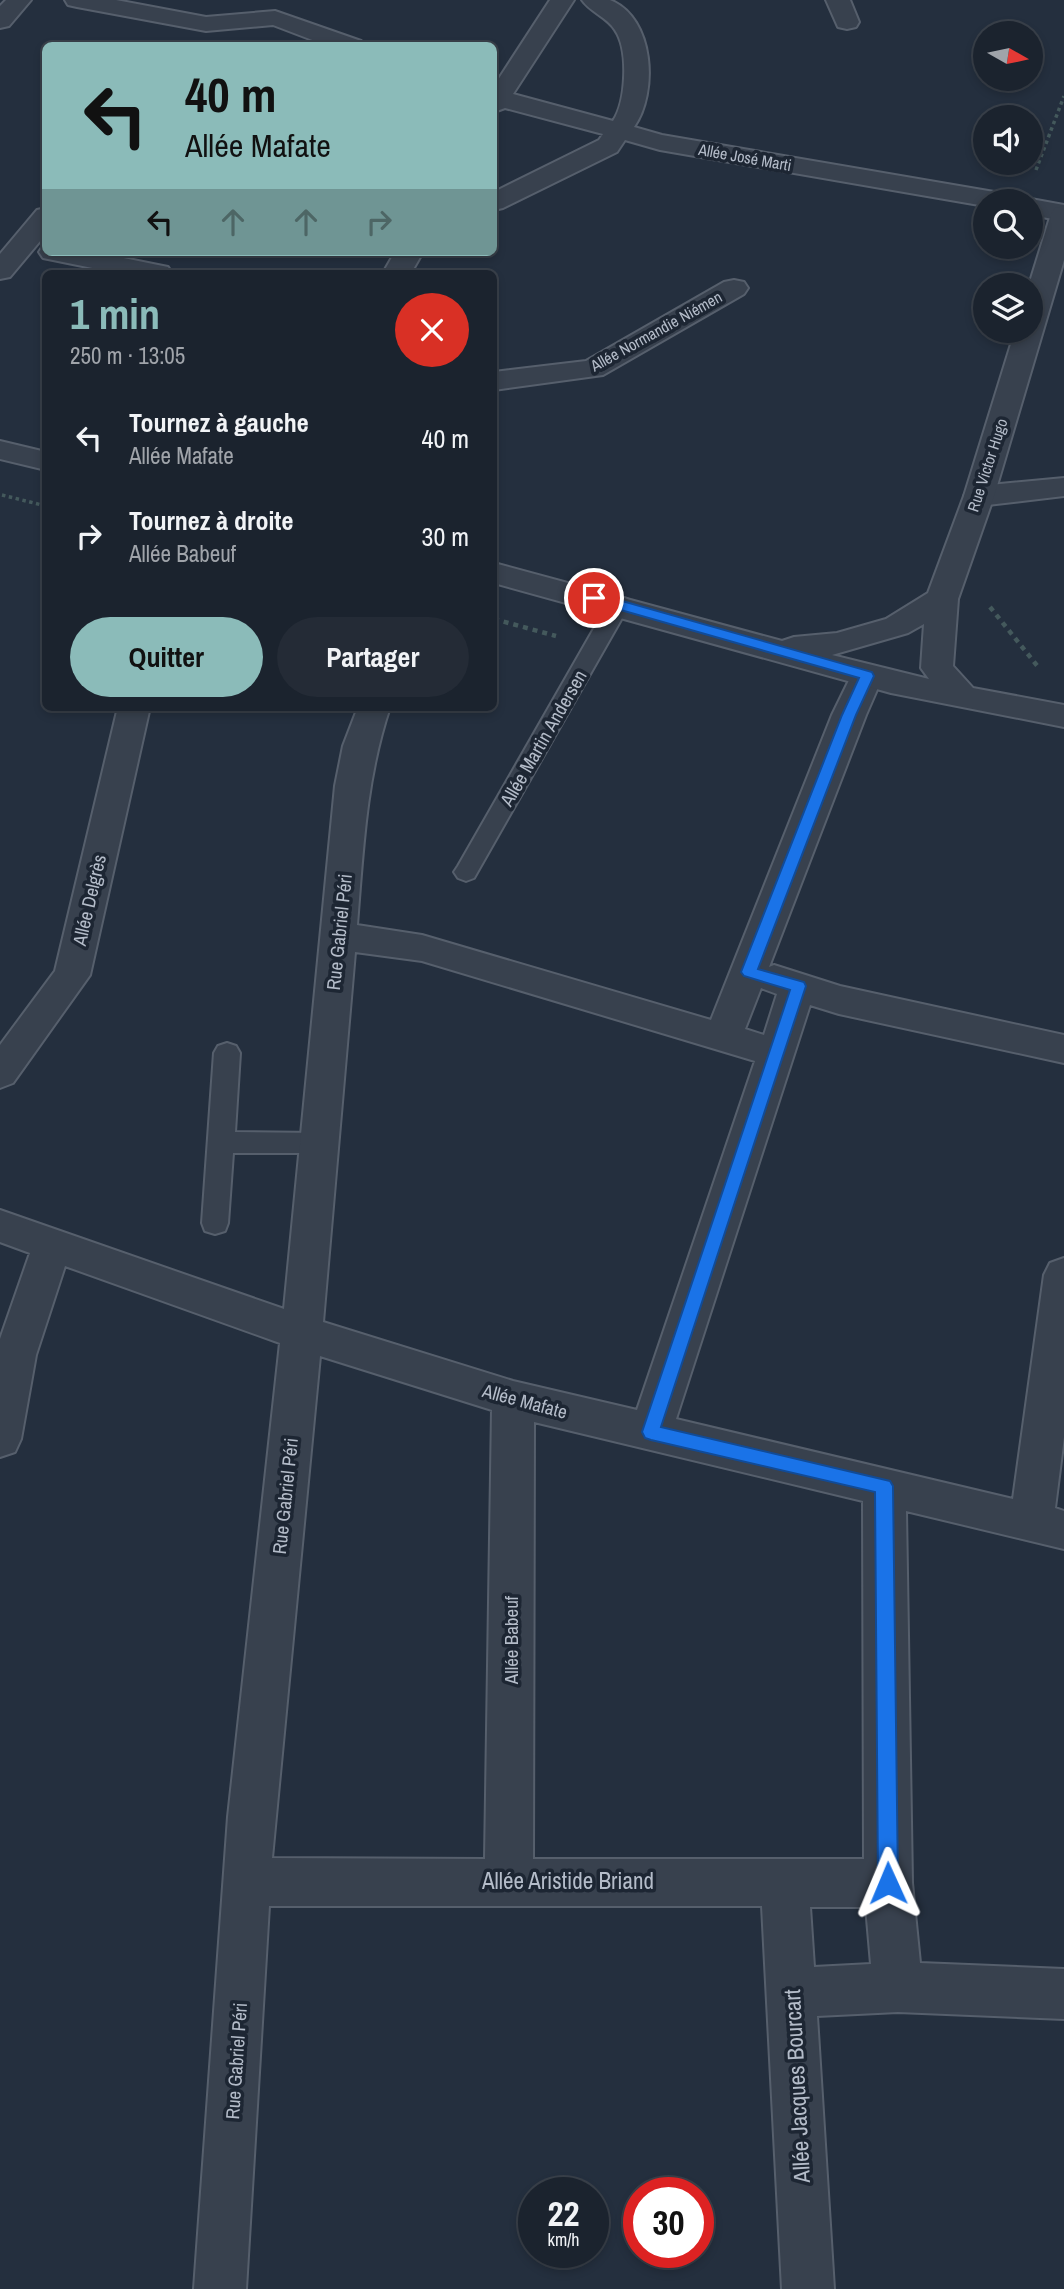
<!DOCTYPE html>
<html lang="fr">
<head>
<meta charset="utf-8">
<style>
	body { margin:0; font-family:"Archivo Narrow",sans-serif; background:#242b36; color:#f1f3f6; height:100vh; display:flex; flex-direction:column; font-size:26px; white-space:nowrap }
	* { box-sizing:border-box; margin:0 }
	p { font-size:23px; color:#a0a4aa }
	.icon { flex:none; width:38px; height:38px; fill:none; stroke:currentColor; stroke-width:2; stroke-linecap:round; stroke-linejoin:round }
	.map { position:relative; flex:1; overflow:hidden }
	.side { position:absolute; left:42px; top:270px; width:455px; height:441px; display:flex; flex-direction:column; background:#1b232e; border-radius:10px; box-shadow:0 4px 10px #0003,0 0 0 2px #39404a }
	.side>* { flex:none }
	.banner { position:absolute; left:42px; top:42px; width:455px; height:214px; border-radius:10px; box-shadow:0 4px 10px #0003,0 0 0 2px #39404a; background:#8bbbb9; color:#111; overflow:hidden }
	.needle { width:46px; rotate:99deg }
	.buttons { position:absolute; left:973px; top:21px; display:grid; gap:14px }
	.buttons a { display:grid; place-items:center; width:70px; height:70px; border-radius:50%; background:#1b232e; box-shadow:0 4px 10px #0003,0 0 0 2px #39404a; font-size:35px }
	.speed { position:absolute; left:518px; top:2177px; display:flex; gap:14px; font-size:35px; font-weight:700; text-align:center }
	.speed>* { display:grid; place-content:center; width:91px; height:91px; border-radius:50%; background:#1b232e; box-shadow:0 4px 10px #0003,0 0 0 2px #39404a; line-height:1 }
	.speed small { font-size:18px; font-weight:400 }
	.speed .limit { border:10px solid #d22; background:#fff; color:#111 }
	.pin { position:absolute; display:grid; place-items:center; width:60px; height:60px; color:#fff; margin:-30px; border:4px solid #fff; border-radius:50%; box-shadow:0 2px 7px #0007 }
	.me { position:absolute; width:77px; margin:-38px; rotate:359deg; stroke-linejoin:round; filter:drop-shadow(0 0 5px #0008) }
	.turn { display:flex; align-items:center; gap:24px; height:147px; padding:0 28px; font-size:32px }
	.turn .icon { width:91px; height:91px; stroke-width:2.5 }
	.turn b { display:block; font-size:49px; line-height:60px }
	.lanes { display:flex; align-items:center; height:66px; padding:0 28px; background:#0003; justify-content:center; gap:35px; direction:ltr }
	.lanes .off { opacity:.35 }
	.round { display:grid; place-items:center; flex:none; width:74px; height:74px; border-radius:37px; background:#242b36 }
	.overview { display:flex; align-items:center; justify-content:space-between; height:119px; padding:0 28px }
	h1 { font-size:42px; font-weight:700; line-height:52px; color:#8bbbb9 }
	.cta { display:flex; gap:14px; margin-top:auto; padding:14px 28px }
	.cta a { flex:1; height:80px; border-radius:42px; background:#8bbbb9; color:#111; font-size:28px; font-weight:700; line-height:80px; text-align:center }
	.cta a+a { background:#242b36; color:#f1f3f6 }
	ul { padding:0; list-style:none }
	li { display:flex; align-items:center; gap:21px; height:98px; padding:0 28px }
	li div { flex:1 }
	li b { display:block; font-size:26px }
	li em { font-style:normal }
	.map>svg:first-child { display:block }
</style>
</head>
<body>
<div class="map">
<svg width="1064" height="2289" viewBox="0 0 1064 2289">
	<rect width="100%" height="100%" fill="#242f3e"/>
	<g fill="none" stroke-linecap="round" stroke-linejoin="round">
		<defs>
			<path id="service" d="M 619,597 L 627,599 L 630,604 L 474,878 L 466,881 L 458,878 L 454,872 L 458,866 L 608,604 L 611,599 Z
				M 227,1043 L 236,1046 L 240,1053 L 235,1132 L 319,1133 L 328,1136 L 332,1143 L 328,1150 L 319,1153 L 233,1153 L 228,1223 L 225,1231 L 215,1234 L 205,1231 L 202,1223 L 214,1053 L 218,1046 Z"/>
			<path id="minor" d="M 6,0 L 31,0 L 9,26 L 0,28 L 0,6 Z
				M 65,0 L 116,0 L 206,17 L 275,11 L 361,41 L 364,46 L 328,46 L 273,25 L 206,31 L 77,7 L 68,5 Z
				M 550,0 L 574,0 L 513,94 L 613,121 C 626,102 629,50 615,30 C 607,17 590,12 582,0 C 590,0 603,0 610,0 C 655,18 658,93 634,127 L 662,135 L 1000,193 L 1009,195 L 1013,201 L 985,201 L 985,206 L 660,150 L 625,140 L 617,152 L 503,208 L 494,210 L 494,192 L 599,140 L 603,134 L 505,108 L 494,112 L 494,86 Z
				M 826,0 L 850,0 L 859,22 L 856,27 L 847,29 L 838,27 Z
				M 1031,199 L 1064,205 L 1064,221 L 1031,215 L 1031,201 L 1022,201 Z
				M 46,208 L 46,234 L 10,277 L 0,279 L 0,254 L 37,210 Z
				M 43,246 L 46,246 L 46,252 L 94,252 L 158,265 L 168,267 L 172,273 L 117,273 L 53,260 L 43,258 L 39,252 Z
				M 395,252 L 423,252 L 411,273 L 383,273 Z
				M 734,280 L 744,282 L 748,288 L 744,294 L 603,375 L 494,390 L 494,372 L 586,361 L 724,282 Z
				M 1064,478 L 1064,496 L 979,506 L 968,503 L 964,496 L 968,489 L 979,486 Z
				M 867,665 L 879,668 L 883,676 L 866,715 L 769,967 L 774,965 L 840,986 L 1064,1035 L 1064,1063 L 839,1014 L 810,1005 L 676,1419 L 1013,1499 L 1044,1275 L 1050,1263 L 1064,1258 L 1064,1437 L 1055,1508 L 1064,1511 L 1064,1549 L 906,1511 L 912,1883 L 920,1963 L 1064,1969 L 1064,2019 L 898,2012 L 817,2016 L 834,2289 L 782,2289 L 762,1906 L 269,1906 L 246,2289 L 194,2289 L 228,1817 L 280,1343 L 65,1266 L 36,1355 L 21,1439 L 15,1452 L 0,1457 L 0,1339 L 30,1253 L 0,1242 L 0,1210 L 284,1309 L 335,786 L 343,746 L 358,707 L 390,707 C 366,778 363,851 357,925 L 422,935 L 711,1020 L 832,715 L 855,668 ZM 355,952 L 422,961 L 755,1061 L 637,1410 L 513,1381 L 323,1322 ZM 761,988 L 777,994 L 764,1035 L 745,1029 ZM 320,1356 L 492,1410 L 485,1859 L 272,1858 ZM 534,1422 L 863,1501 L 864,1859 L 533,1859 ZM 810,1907 L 866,1907 L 871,1964 L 814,1967 Z
				M 118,707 L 150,707 L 90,975 L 13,1083 L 0,1088 L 0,1045 L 55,971 Z"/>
			<path id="tertiary" d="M 1064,206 L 1064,260 L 994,496 L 958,599 L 953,666 L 973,688 L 1064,705 L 1064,727 L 891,693 L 494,583 L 494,563 L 782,641 L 794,637 L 837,633 L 886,619 L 928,593 L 964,496 L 1015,331 L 1031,331 L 1029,285 L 1051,214 L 1055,208 ZM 924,624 L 921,668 L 929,679 L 832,655 L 908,633 Z
				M 0,441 L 46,452 L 46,470 L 0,459 Z"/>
		</defs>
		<use href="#service" stroke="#565f6c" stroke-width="4"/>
		<use href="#minor" stroke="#565f6c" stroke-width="4"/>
		<use href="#tertiary" stroke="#565f6c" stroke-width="4"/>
		<path stroke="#44595c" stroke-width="3.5" stroke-dasharray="3.5 3.5" stroke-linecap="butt" d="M 1036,170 L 1064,96
			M 2,495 L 46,506"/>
		<path stroke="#44595c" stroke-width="4.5" stroke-dasharray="5 5" stroke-linecap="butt" d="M 990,607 L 1039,668
			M 494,619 L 556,636"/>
		<use href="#service" fill="#38414e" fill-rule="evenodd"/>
		<use href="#minor" fill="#38414e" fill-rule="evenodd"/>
		<use href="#tertiary" fill="#38414e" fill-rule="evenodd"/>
	</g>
	<path fill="#1a73e8" stroke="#114b97" stroke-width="2" d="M 594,593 L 872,672 L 874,676 L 856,715 L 758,969 L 804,982 L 806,986 L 661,1427 L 890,1481 L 893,1486 L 898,1883 L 895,1890 L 888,1893 L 881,1890 L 878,1883 L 875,1492 L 651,1440 L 645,1438 L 642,1432 L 790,990 L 744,976 L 741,972 L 842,715 L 859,678 L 589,601 L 589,595 Z"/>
	<g text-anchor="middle" stroke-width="7" stroke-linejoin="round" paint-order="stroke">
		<g font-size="16" fill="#b4bcc9" stroke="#1d2633">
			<text transform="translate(745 157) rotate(10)" y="6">Allée José Marti</text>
			<text transform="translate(656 331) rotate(-29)" y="6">Allée Normandie Niémen</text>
			<text transform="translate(987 465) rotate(-72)" y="6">Rue Victor Hugo</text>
		</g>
		<g font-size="19" fill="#b4bcc9" stroke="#1d2633">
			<text transform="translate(543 738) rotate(-60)" y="7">Allée Martin Andersen</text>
			<text transform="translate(89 900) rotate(-77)" y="7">Allée Delgrès</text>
			<text transform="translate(339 932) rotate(-84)" y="7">Rue Gabriel Péri</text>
			<text transform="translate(525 1401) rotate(15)" y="7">Allée Mafate</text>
			<text transform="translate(285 1496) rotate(-84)" y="7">Rue Gabriel Péri</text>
			<text transform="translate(511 1640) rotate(-90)" y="7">Allée Babeuf</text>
			<text transform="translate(236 2061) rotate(-86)" y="7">Rue Gabriel Péri</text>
		</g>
		<g font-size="23" fill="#b4bcc9" stroke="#1d2633">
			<text x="568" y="1889">Allée Aristide Briand</text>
			<text transform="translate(797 2086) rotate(-93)" y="8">Allée Jacques Bourcart</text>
		</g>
	</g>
</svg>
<div class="buttons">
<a><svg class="needle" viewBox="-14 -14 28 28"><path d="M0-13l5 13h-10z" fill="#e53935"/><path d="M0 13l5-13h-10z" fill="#a0a4aa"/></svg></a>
<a><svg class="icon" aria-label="sound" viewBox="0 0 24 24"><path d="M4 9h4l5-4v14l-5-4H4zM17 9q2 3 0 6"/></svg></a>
<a><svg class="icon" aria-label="search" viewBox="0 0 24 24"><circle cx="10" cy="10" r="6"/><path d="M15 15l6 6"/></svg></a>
<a><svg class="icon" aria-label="layers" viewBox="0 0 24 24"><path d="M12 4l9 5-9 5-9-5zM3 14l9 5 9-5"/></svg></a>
</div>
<div class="speed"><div>22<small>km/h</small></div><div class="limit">30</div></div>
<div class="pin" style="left:594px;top:598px;background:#d93025"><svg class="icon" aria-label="arrive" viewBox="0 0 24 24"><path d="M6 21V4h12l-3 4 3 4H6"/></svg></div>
<svg class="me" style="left:888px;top:1883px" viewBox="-20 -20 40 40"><path d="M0-17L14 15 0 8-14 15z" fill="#1a73e8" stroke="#fff" stroke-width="4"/></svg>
<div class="banner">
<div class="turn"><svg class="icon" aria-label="left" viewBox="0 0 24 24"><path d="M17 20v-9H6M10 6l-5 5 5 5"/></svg><div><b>40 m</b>Allée Mafate</div></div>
<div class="lanes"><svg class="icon" aria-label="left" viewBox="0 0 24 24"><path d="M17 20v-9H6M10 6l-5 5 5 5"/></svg><svg class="icon off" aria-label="ahead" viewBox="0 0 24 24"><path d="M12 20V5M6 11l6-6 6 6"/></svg><svg class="icon off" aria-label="ahead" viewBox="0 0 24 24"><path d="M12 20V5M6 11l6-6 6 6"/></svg><svg class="icon off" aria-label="right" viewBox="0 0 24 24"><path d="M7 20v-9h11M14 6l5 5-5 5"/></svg></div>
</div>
<section class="side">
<div class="overview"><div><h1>1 min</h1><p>250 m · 13:05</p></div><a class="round" style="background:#d93025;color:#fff"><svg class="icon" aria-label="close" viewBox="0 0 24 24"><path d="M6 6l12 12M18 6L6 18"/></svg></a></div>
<ul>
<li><svg class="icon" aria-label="left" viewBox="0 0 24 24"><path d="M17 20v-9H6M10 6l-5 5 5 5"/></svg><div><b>Tournez à gauche</b><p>Allée Mafate</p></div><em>40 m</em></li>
<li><svg class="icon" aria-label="right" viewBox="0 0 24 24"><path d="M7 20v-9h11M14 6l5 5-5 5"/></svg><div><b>Tournez à droite</b><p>Allée Babeuf</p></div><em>30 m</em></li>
</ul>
<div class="cta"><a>Quitter</a><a>Partager</a></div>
</section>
</div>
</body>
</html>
